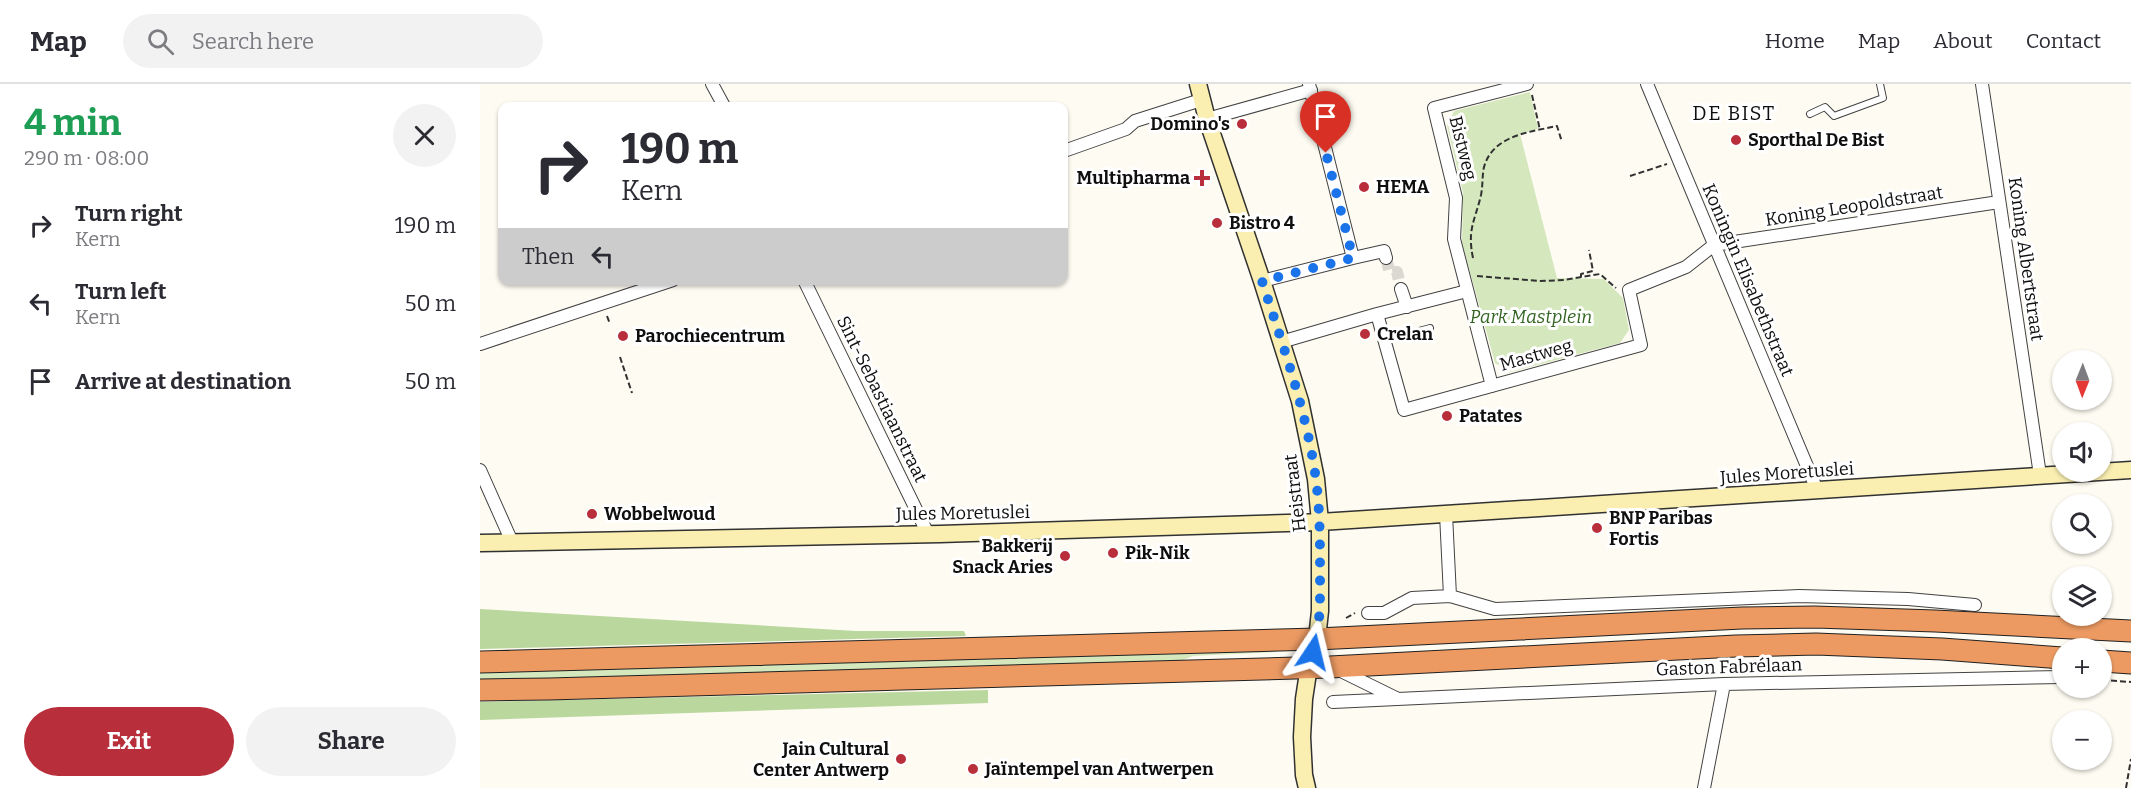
<!DOCTYPE html>
<html lang="en">
<head>
<meta charset="utf-8">
<style>
	body { margin:0; font-family:Bitter,serif; background:#f2f2f3; color:#2b2b33; height:100vh; display:flex; flex-direction:column; font-size:22px; white-space:nowrap }
	* { box-sizing:border-box; margin:0 }
	p { font-size:20px; color:#7c7c81 }
	.icon { flex:none; width:33px; height:33px; fill:none; stroke:currentColor; stroke-width:2; stroke-linecap:round; stroke-linejoin:round }
	.map { position:relative; flex:1; overflow:hidden }
	.side { display:flex; flex-direction:column; background:#fff; width:480px }
	.side>* { flex:none }
	.banner { position:absolute; left:18px; top:18px; width:570px; height:183px; border-radius:12px; box-shadow:0 2px 4px #0004; background:#fff; color:#2b2b33; overflow:hidden }
	.needle { width:39px; rotate:181deg }
	.controls { position:absolute; left:1572px; top:266px; display:grid; gap:12px }
	.controls a { display:grid; place-items:center; width:60px; height:60px; border-radius:50%; background:#fff; box-shadow:0 2px 4px #0004; font-size:30px }
	.pin { position:absolute; display:grid; place-items:center; width:51px; height:51px; color:#fff; margin:-62px -26px; border-radius:50% 50% 50% 0; rotate:-45deg; box-shadow:0 0 6px #0007 }
	.pin .icon { rotate:45deg }
	.me { position:absolute; width:66px; margin:-33px; rotate:10deg; stroke-linejoin:round; filter:drop-shadow(0 0 4px #0008) }
	.turn { display:flex; align-items:center; gap:21px; height:126px; padding:0 24px; font-size:27px }
	.turn .icon { width:78px; height:78px; stroke-width:2.5 }
	.turn b { display:block; font-size:42px; line-height:51px }
	.then { display:flex; align-items:center; height:57px; padding:0 24px; background:#0003; gap:12px; font-size:22px }
	.round { display:grid; place-items:center; flex:none; width:63px; height:63px; border-radius:32px; background:#f2f2f3 }
	.overview { display:flex; align-items:center; justify-content:space-between; height:102px; padding:0 24px }
	h1 { font-size:36px; font-weight:700; line-height:45px; color:#1e9e55 }
	.primary-button { display:flex; gap:12px; margin-top:auto; padding:12px 24px }
	.primary-button a { flex:1; height:69px; border-radius:36px; background:#b82e3b; color:#fff; font-size:24px; font-weight:700; line-height:69px; text-align:center }
	.primary-button a+a { background:#f2f2f3; color:#2b2b33 }
	ul { padding:0; list-style:none }
	li { display:flex; align-items:center; gap:18px; height:78px; padding:0 24px }
	li div { flex:1 }
	li b { display:block; font-size:22px }
	li em { font-style:normal }
	header { display:flex; align-items:center; gap:36px; box-sizing:border-box; height:84px; padding:0 30px; background:#fff; border-bottom:2px solid #e1e1e2 }
	header strong { font-size:28px }
	nav { display:flex; gap:33px; margin-inline-start:auto; font-size:21px }
	.search { width:420px; height:54px; background:#f2f2f3; display:flex; align-items:center; gap:15px; box-sizing:border-box; padding:0 21px; border-radius:33px; color:#7c7c81; font-size:22px }
	main { display:flex; flex:1; min-height:0 }
	.map>svg:first-child { display:block }
</style>
</head>
<body>
<header>
<strong>Map</strong>
<div class="search"><svg class="icon" aria-label="search" viewBox="0 0 24 24"><circle cx="10" cy="10" r="6"/><path d="M15 15l6 6"/></svg>Search here</div>
<nav><a>Home</a><a>Map</a><a>About</a><a>Contact</a></nav>
</header>
<main>
<section class="side">
<div class="overview"><div><h1>4 min</h1><p>290 m · 08:00</p></div><a class="round"><svg class="icon" aria-label="close" viewBox="0 0 24 24"><path d="M6 6l12 12M18 6L6 18"/></svg></a></div>
<ul>
<li><svg class="icon" aria-label="right" viewBox="0 0 24 24"><path d="M7 20v-9h11M14 6l5 5-5 5"/></svg><div><b>Turn right</b><p>Kern</p></div><em>190 m</em></li>
<li><svg class="icon" aria-label="left" viewBox="0 0 24 24"><path d="M17 20v-9H6M10 6l-5 5 5 5"/></svg><div><b>Turn left</b><p>Kern</p></div><em>50 m</em></li>
<li><svg class="icon" aria-label="arrive" viewBox="0 0 24 24"><path d="M6 21V4h12l-3 4 3 4H6"/></svg><div><b>Arrive at destination</b></div><em>50 m</em></li>
</ul>
<div class="primary-button"><a>Exit</a><a>Share</a></div>
</section>
<div class="map">
<svg width="1651" height="704" viewBox="0 0 1651 704">
	<rect width="100%" height="100%" fill="#fefbf2"/>
	<path fill="#d5e7bd" d="M 1050,8 L 1058,45 L 1040,50 L 1077,194 L 1124,195 L 1143,214 L 1149,246 L 1140,259 L 1031,288 L 1015,279 L 982,159 L 983,108 L 967,42 L 974,27 Z
		M 797,563 L 796,568 L 713,572 L 700,577 L 0,598 L 0,586 Z"/>
	<path fill="#bad79d" d="M 0,525 L 376,547 L 484,547 L 486,552 L 0,565 Z
		M 508,606 L 508,619 L 0,636 L 0,618 Z"/>
	<g fill="none" stroke-linecap="round" stroke-linejoin="round">
		<path stroke="#dad8d0" stroke-width="12" stroke-dasharray="12 6" stroke-linecap="butt" d="M 906,174 L 910,189 L 917,188 L 921,205"/>
		<defs>
			<path id="lane" d="M 1330,30 L 1345,23 L 1354,32 L 1403,14 L 1400,0
				M 905,256 L 950,244"/>
			<path id="street" d="M 232,0 L 244,22
				M 1167,0 L 1337,406
				M 1502,0 L 1560,391
				M 727,35 L 831,6
				M 584,67 L 646,45 L 655,37 L 721,16
				M 873,174 L 904,167 L 906,174
				M 324,196 L 448,450
				M 782,197 L 873,174 L 829,0
				M 921,205 L 927,223
				M 897,230 L 924,326 L 1161,261 L 1149,206 L 1206,183 L 1234,161 L 1519,118
				M 801,258 L 897,230 L 987,207
				M 0,260 L 193,196
				M 1012,302 L 974,155 L 976,114 L 954,24 L 1047,0
				M 0,386 L 32,458
				M 966,430 L 970,512 L 1015,525 L 1319,512 L 1428,515 L 1495,521
				M 888,529 L 904,529 L 932,514 L 970,512
				M 859,586 L 916,614
				M 853,618 L 1244,600 L 1582,593
				M 1224,704 L 1244,600"/>
			<path id="secondary" d="M 718,0 L 727,35 L 782,197 L 820,317 L 836,395 L 840,438 L 840,527 L 837,555 L 829,582 L 824,615 L 822,653 L 824,691 L 827,704
				M 0,459 L 460,450 L 840,438 L 1651,386"/>
			<path id="highway" d="M 1622,577 L 1651,579
				M 0,578 L 837,555 L 1262,534 L 1335,533 L 1455,537 L 1651,547
				M 0,606 L 69,605 L 850,583 L 1256,562 L 1336,560 L 1462,565 L 1582,574"/>
		</defs>
		<use href="#lane" stroke="#424242" stroke-width="8"/>
		<use href="#street" stroke="#424242" stroke-width="14"/>
		<use href="#secondary" stroke="#313131" stroke-width="19"/>
		<use href="#highway" stroke="#202020" stroke-width="23"/>
		<path stroke="#313131" stroke-width="2" stroke-dasharray="6 3" stroke-linecap="butt" d="M 1052,11 L 1060,46
			M 1150,92 L 1187,80
			M 993,174 C 987,145 995,137 1001,111 C 1003,101 1002,92 1004,83 C 1013,51 1050,48 1077,42 L 1082,58
			M 997,192 L 1060,197 L 1084,196 L 1120,190 L 1136,204
			M 1101,193 L 1101,190 L 1113,187 L 1109,166
			M 127,232 L 130,240
			M 140,273 L 152,309
			M 866,534 L 875,529
			M 1622,596 L 1651,598
			M 1646,704 L 1651,675"/>
		<use href="#lane" stroke="#fff" stroke-width="6"/>
		<use href="#street" stroke="#fff" stroke-width="12"/>
		<use href="#secondary" stroke="#faefb1" stroke-width="16"/>
		<use href="#highway" stroke="#ec9a62" stroke-width="21"/>
	</g>
	<g fill="none" stroke-linecap="round" stroke-linejoin="round">
		<path stroke="#1a73e8" stroke-width="10" stroke-dasharray="0 18" d="M 833,568 C 841,542 840,514 840,487 C 840,456 840,426 836,396 C 827,328 803,262 782,197 L 873,174 L 846,69"/>
	</g>
	<g fill="#b82e3b" stroke="#fff" stroke-width="2">
		<circle cx="762" cy="40" r="6"/>
		<circle cx="1256" cy="56" r="6"/>
		<path d="M719 85h6v6h6v6h-6v6h-6v-6h-6v-6h6z"/>
		<circle cx="884" cy="103" r="6"/>
		<circle cx="737" cy="139" r="6"/>
		<circle cx="885" cy="250" r="6"/>
		<circle cx="143" cy="252" r="6"/>
		<circle cx="967" cy="332" r="6"/>
		<circle cx="112" cy="430" r="6"/>
		<circle cx="1117" cy="444" r="6"/>
		<circle cx="633" cy="469" r="6"/>
		<circle cx="585" cy="472" r="6"/>
		<circle cx="421" cy="675" r="6"/>
		<circle cx="493" cy="685" r="6"/>
	</g>
	<g text-anchor="middle" stroke-width="6" stroke-linejoin="round" paint-order="stroke">
		<g font-size="18" font-weight="bold" fill="#0f0f0f" stroke="#fff" text-anchor="start">
			<text x="750" y="46" text-anchor="end">Domino's</text>
			<text x="1268" y="62">Sporthal De Bist</text>
			<text x="710" y="100" text-anchor="end">Multipharma</text>
			<text x="896" y="109">HEMA</text>
			<text x="749" y="145">Bistro 4</text>
			<text x="897" y="256">Crelan</text>
			<text x="155" y="258">Parochiecentrum</text>
			<text x="979" y="338">Patates</text>
			<text x="124" y="436">Wobbelwoud</text>
			<text x="1129" y="440">BNP Paribas<tspan x="1129" dy="21">Fortis</tspan></text>
			<text x="573" y="468" text-anchor="end">Bakkerij<tspan x="573" dy="21">Snack Aries</tspan></text>
			<text x="645" y="475">Pik-Nik</text>
			<text x="409" y="671" text-anchor="end">Jain Cultural<tspan x="409" dy="21">Center Antwerp</tspan></text>
			<text x="505" y="691">Jaïntempel van Antwerpen</text>
		</g>
		<g font-size="18" fill="#0f0f0f" stroke="#fff">
			<text transform="translate(983 64) rotate(76)" y="6">Bistweg</text>
			<text transform="translate(1374 122) rotate(-9)" y="6">Koning Leopoldstraat</text>
			<text transform="translate(1546 175) rotate(82)" y="6">Koning Albertstraat</text>
			<text transform="translate(1268 196) rotate(67)" y="6">Koningin Elisabethstraat</text>
			<text transform="translate(1056 271) rotate(-16)" y="6">Mastweg</text>
			<text transform="translate(402 315) rotate(64)" y="6">Sint-Sebastiaanstraat</text>
			<text transform="translate(1307 389) rotate(-4)" y="6">Jules Moretuslei</text>
			<text transform="translate(815 409) rotate(-97)" y="6">Heistraat</text>
			<text transform="translate(483 429) rotate(-1)" y="6">Jules Moretuslei</text>
			<text transform="translate(1249 583) rotate(-2)" y="6">Gaston Fabrélaan</text>
		</g>
		<g font-size="18" font-style="italic" fill="#336422" stroke="#fff">
			<text x="1051" y="239">Park Mastplein</text>
		</g>
		<g font-size="20" letter-spacing="1.5" fill="#0f0f0f" stroke="#fff">
			<text x="1254" y="36">DE BIST</text>
		</g>
	</g>
</svg>
<div class="controls">
<a><svg class="needle" viewBox="-14 -14 28 28"><path d="M0-13l5 13h-10z" fill="#e53935"/><path d="M0 13l5-13h-10z" fill="#7c7c81"/></svg></a>
<a><svg class="icon" aria-label="sound" viewBox="0 0 24 24"><path d="M4 9h4l5-4v14l-5-4H4zM17 9q2 3 0 6"/></svg></a>
<a><svg class="icon" aria-label="search" viewBox="0 0 24 24"><circle cx="10" cy="10" r="6"/><path d="M15 15l6 6"/></svg></a>
<a><svg class="icon" aria-label="layers" viewBox="0 0 24 24"><path d="M12 4l9 5-9 5-9-5zM3 14l9 5 9-5"/></svg></a>
<a>+</a>
<a>−</a>
</div>
<div class="pin" style="left:846px;top:69px;background:#d93025"><svg class="icon" aria-label="arrive" viewBox="0 0 24 24"><path d="M6 21V4h12l-3 4 3 4H6"/></svg></div>
<svg class="me" style="left:833px;top:568px" viewBox="-20 -20 40 40"><path d="M0-17L14 15 0 8-14 15z" fill="#1a73e8" stroke="#fff" stroke-width="4"/></svg>
<div class="banner">
<div class="turn"><svg class="icon" aria-label="right" viewBox="0 0 24 24"><path d="M7 20v-9h11M14 6l5 5-5 5"/></svg><div><b>190 m</b>Kern</div></div>
<div class="then">Then<svg class="icon" aria-label="left" viewBox="0 0 24 24"><path d="M17 20v-9H6M10 6l-5 5 5 5"/></svg></div>
</div>
</div>
</main>
</body>
</html>
